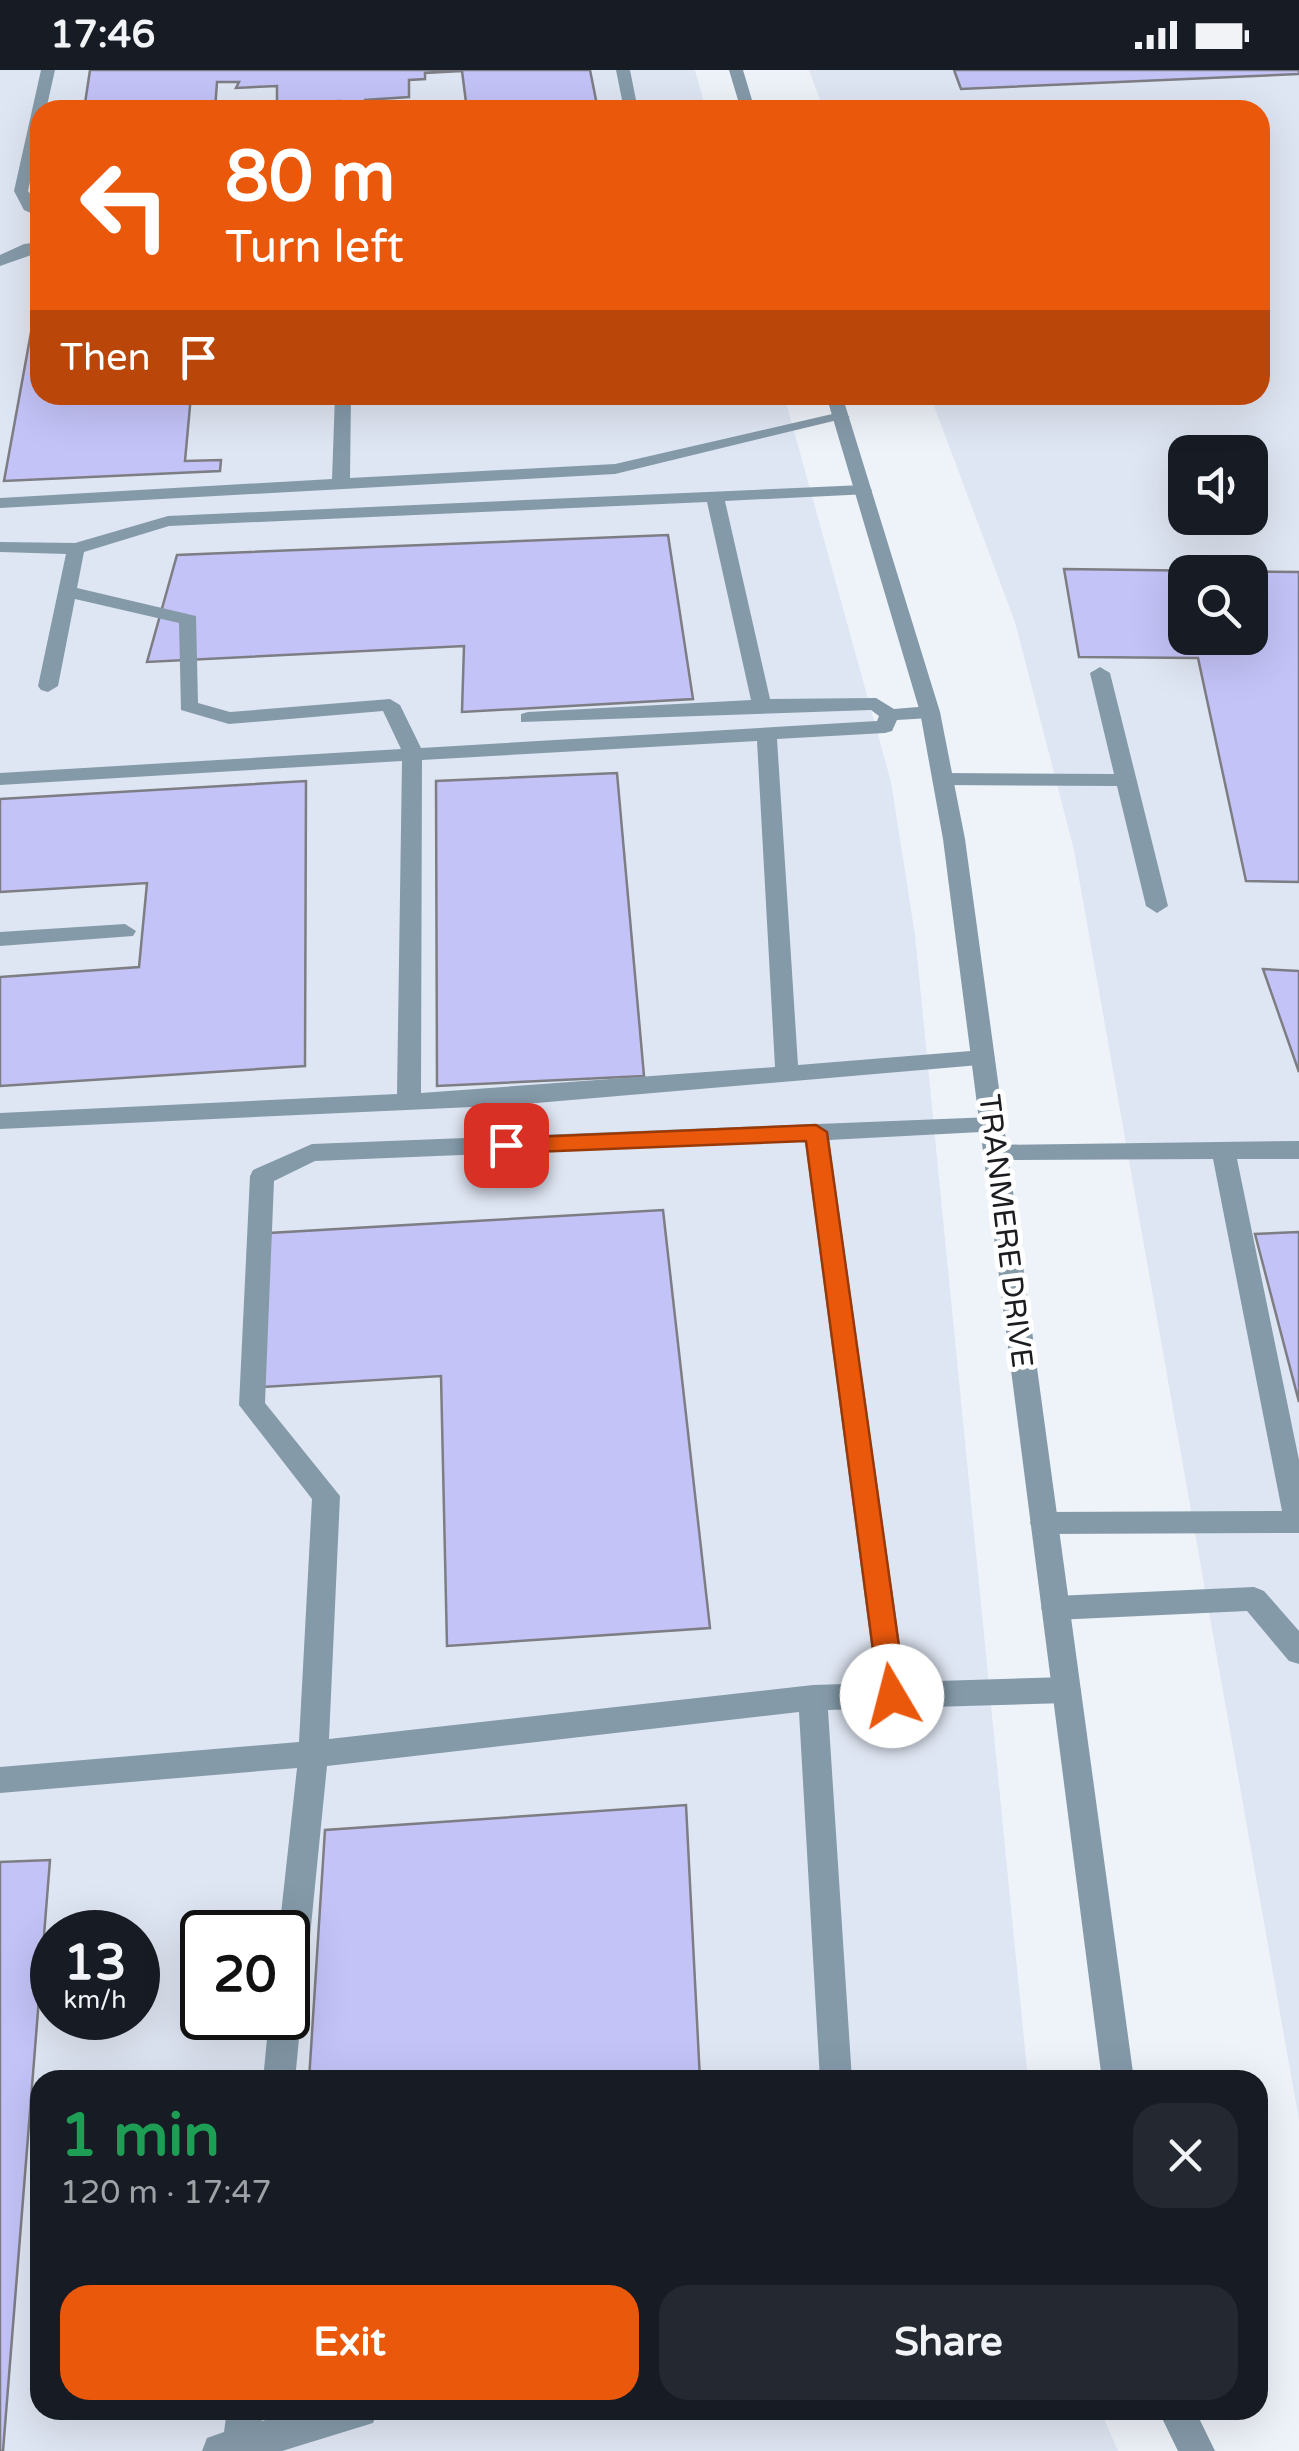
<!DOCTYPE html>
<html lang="en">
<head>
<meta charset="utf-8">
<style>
	body { margin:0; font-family:"Varela Round",sans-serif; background:#242831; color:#f1f3f6; height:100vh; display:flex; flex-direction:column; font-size:38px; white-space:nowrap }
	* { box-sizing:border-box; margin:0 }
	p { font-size:32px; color:#9ea1a6 }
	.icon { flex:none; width:55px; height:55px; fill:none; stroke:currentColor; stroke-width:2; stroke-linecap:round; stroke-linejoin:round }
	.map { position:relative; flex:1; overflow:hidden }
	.details { position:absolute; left:30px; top:2000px; width:1238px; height:350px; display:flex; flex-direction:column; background:#171b24; border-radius:30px; box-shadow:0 10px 40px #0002 }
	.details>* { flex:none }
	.guide { position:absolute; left:30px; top:30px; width:1240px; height:305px; border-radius:30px; box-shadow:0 10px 40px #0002; background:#ea580c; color:#fff; overflow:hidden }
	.tools { position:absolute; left:1168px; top:365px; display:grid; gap:20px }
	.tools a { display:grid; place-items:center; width:100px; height:100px; border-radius:20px; background:#171b24; box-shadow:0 10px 40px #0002; font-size:50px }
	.speed { position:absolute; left:30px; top:1840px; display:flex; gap:20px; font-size:50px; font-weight:700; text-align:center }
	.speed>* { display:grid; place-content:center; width:130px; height:130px; border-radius:50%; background:#171b24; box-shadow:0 10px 40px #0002; line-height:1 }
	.speed small { font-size:25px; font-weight:400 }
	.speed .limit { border:5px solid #111; border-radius:15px; background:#fff; color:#111 }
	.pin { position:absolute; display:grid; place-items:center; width:85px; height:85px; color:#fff; margin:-42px; border-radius:20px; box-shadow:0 5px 15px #0006 }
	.me { position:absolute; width:110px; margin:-55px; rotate:352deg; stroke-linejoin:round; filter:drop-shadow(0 0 8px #0008) }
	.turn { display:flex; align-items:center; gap:35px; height:210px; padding:0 30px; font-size:45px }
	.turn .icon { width:130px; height:130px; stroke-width:2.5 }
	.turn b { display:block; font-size:70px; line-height:85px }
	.then { display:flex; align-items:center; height:95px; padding:0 30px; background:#0003; gap:20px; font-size:38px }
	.round { display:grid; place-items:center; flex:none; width:105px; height:105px; border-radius:30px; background:#242831 }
	.summary { display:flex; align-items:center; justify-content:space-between; height:170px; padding:0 30px }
	h1 { font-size:60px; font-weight:800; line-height:75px; color:#1e9e55 }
	.primary-button { display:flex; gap:20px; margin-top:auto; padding:20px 30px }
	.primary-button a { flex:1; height:115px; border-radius:30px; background:#ea580c; color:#fff; font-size:40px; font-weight:800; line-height:115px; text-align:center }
	.primary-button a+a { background:#242831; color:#f1f3f6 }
	.status { display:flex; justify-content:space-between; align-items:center; height:70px; padding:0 50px; background:#171b24; direction:ltr }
	.status svg { height:28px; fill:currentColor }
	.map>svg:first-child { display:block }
</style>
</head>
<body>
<div class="status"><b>17:46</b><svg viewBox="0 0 49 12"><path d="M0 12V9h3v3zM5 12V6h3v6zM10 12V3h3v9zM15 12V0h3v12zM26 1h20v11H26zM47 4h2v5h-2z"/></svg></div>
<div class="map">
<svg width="1299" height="2381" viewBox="0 0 1299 2381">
	<rect width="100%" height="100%" fill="#eef2f9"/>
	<path fill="#dfe6f3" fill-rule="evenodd" d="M 0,0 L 695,0 L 706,40 L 40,40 L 40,325 L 784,325 L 891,712 L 915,865 L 1028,2010 L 40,2010 L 40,2340 L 1100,2340 L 1118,2381 L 0,2381 ZM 52,1862 L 138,1862 L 138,1948 L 52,1948 ZM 202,1862 L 288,1862 L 288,1948 L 202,1948 Z
		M 809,0 L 1299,0 L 1299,2050 L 1074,780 L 1015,552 L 930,325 L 1260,325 L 1260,40 L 824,40 ZM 1185,382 L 1250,382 L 1250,448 L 1185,448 ZM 1185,502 L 1250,502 L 1250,568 L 1185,568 Z"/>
	<path fill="#c4c3f8" stroke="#7d7d84" stroke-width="2.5" fill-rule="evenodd" d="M 90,0 L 590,0 L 598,40 L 467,40 L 462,1 L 425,3 L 425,9 L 409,10 L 409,27 L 365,30 L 364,40 L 340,40 L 340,31 L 277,33 L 277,16 L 236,18 L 239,12 L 217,12 L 215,40 L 84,40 Z
		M 954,0 L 1299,0 L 1299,4 L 961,19 Z
		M 40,213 L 40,325 L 191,325 L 185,391 L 221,390 L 220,401 L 4,411 Z
		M 668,465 L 693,629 L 462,642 L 464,576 L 147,592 L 177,485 Z
		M 1064,499 L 1299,502 L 1299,812 L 1246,811 L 1198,588 L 1079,587 ZM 1185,502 L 1250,502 L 1250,568 L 1185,568 Z
		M 617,703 L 644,1006 L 437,1016 L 436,711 Z
		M 306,711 L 305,996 L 0,1016 L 0,907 L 139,897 L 147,813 L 0,822 L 0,729 Z
		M 1263,899 L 1299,901 L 1299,1002 Z
		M 663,1140 L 710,1558 L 447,1576 L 441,1306 L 263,1317 L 269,1163 Z
		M 1299,1162 L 1299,1332 L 1255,1164 Z
		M 686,1735 L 700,2010 L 309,2010 L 325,1760 Z
		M 50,1790 L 3,2381 L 0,2381 L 0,1792 Z"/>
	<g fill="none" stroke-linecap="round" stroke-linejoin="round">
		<path fill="#859aa9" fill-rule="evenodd" d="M 41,0 L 55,0 L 46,40 L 40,40 L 40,68 L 28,121 L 40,136 L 40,147 L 24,140 L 14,121 Z
			M 616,0 L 630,0 L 638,40 L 624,40 Z
			M 40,172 L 40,182 L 0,196 L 0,185 L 24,174 Z
			M 335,325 L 351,325 L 350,408 L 615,394 L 841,342 L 850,347 L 615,404 L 0,438 L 0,428 L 332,409 Z
			M 863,415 L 872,420 L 869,424 L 725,431 L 770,629 L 876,628 L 894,639 L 930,636 L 940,642 L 930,648 L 897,650 L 892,661 L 885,663 L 777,669 L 798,995 L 983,980 L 991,982 L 995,988 L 991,994 L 513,1035 L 0,1059 L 0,1043 L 397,1024 L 402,691 L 0,715 L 0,703 L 401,679 L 383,641 L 229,654 L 181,640 L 179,553 L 75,529 L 58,616 L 48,622 L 41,620 L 38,616 L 66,484 L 0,482 L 0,472 L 75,473 L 168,446 ZM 707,432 L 751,630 L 528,642 L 521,644 L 521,652 L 871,640 L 879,646 L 877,651 L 421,678 L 400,635 L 390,629 L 230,642 L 198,633 L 196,546 L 77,518 L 84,482 L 169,456 ZM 757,671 L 775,997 L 421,1023 L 422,690 Z
			M 1100,597 L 1110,603 L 1168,836 L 1157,843 L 1146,836 L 1117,716 L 942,715 L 932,709 L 942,703 L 1114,704 L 1090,603 Z
			M 125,854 L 136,861 L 133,866 L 0,876 L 0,862 Z
			M 992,1047 L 1004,1055 L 1000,1061 L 829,1070 L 905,1612 L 1066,1607 L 1076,1611 L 1081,1620 L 1076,1629 L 1066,1633 L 828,1640 L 852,2010 L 820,2010 L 799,1642 L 327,1696 L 304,1926 L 297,1938 L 301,1948 L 295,2010 L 263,2010 L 269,1948 L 288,1948 L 288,1862 L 279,1862 L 297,1698 L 0,1723 L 0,1697 L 299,1672 L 312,1429 L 239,1335 L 250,1106 L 253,1100 L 312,1074 ZM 805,1071 L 876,1613 L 813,1615 L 329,1669 L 340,1426 L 265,1333 L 274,1111 L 315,1091 Z
			M 1299,1071 L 1299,1089 L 1237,1089 L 1299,1390 L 1299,1463 L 1044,1464 L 1034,1461 L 1030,1453 L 1034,1445 L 1044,1442 L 1282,1441 L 1213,1089 L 995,1090 L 987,1087 L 983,1081 L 987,1075 Z
			M 1254,1517 L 1264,1521 L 1299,1561 L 1299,1594 L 1289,1591 L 1247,1541 L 1055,1550 L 1045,1546 L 1041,1538 L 1045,1530 L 1055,1526 Z
			M 227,2340 L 263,2340 L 262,2351 L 298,2340 L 378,2340 L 373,2353 L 282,2381 L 202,2381 L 207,2368 L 224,2362 Z"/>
		<path fill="#859aa9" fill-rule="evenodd" d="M 729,0 L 743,0 L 755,40 L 741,40 Z
			M 826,325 L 842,325 L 940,642 L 965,769 L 1134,2010 L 1102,2010 L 943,769 L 920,642 Z
			M 1158,2340 L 1195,2340 L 1215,2381 L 1178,2381 Z"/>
	</g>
	<path fill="#ea580c" stroke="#983908" stroke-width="2.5" d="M 816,1055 L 827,1062 L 906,1626 L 902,1634 L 892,1637 L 883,1634 L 879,1626 L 806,1071 L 506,1083 L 495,1075 L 506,1068 Z"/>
	<g text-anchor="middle" stroke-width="10" stroke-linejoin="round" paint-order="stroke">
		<g font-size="30" fill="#1c1d20" stroke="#fff">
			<text transform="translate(1006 1161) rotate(83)" y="10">TRANMERE DRIVE</text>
		</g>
	</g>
</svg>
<div class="tools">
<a><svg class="icon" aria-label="sound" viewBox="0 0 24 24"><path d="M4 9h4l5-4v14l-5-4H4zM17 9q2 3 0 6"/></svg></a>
<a><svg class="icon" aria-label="search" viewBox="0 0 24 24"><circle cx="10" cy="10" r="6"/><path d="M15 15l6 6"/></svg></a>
</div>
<div class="speed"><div>13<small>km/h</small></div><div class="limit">20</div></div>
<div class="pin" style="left:506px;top:1075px;background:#d93025"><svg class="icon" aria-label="arrive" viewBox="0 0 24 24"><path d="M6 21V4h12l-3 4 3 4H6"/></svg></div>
<svg class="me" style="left:892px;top:1626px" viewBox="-20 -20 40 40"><circle r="19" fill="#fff"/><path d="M0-13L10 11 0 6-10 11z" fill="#ea580c"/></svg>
<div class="guide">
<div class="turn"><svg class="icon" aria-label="left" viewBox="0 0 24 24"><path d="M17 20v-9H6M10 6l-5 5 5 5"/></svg><div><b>80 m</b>Turn left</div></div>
<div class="then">Then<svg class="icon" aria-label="arrive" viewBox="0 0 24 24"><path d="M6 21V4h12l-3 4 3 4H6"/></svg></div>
</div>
<section class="details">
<div class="summary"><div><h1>1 min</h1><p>120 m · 17:47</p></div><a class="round"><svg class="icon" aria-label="close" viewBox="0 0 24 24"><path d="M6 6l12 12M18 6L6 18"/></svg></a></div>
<div class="primary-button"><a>Exit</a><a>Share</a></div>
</section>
</div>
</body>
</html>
